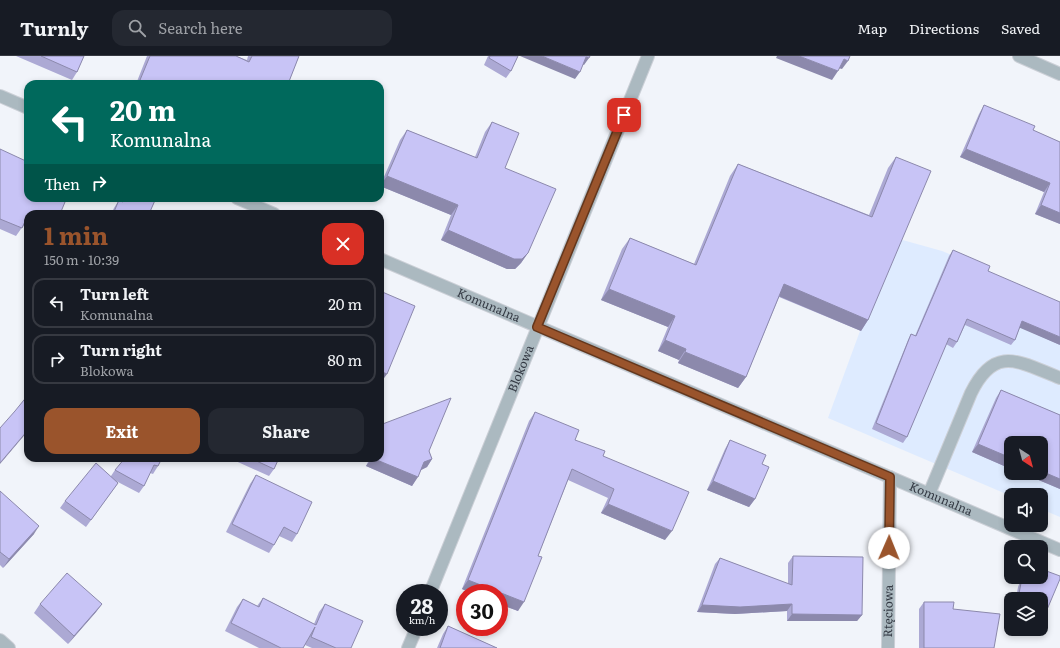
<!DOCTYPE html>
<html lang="en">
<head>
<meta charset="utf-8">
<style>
	body { margin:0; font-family:Literata,serif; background:#242831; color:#f1f3f6; height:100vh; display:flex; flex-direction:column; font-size:15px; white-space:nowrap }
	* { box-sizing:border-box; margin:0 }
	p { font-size:13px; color:#9ea1a6 }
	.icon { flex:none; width:22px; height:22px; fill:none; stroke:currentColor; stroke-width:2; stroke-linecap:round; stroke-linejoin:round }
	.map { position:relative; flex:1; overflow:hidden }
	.details { position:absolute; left:24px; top:154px; width:360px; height:252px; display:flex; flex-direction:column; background:#171b24; border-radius:12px; box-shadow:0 2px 6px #0003 }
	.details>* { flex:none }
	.hud { position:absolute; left:24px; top:24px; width:360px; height:122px; border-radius:12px; box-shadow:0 2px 6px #0003; background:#00695c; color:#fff; overflow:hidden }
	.needle { width:26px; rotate:144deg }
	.fabs { position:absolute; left:1004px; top:380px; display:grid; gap:8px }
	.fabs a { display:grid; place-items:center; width:44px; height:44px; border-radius:8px; background:#171b24; box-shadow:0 2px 6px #0003; font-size:20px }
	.speed { position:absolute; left:396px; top:528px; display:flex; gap:8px; font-size:20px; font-weight:700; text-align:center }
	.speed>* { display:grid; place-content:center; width:52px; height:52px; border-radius:50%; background:#171b24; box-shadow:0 2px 6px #0003; line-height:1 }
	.speed small { font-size:10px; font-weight:400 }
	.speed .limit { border:6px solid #d22; background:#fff; color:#111 }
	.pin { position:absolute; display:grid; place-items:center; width:34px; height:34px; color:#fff; margin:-17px; border-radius:8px; box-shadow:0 2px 6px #0006 }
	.me { position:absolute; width:44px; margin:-22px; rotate:1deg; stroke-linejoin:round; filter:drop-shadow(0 0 3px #0008) }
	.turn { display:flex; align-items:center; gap:14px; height:84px; padding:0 20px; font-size:18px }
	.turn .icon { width:52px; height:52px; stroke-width:2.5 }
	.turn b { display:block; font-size:28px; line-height:34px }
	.then { display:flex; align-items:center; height:38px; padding:0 20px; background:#0003; gap:8px; font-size:15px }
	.round { display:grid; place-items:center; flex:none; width:42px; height:42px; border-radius:12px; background:#242831 }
	.overview { display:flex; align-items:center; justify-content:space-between; height:68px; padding:0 20px }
	h1 { font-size:24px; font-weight:700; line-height:30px; color:#9a542c }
	.cta { display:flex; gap:8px; margin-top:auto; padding:8px 20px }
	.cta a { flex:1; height:46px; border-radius:12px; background:#9a542c; color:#fff; font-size:16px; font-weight:700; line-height:46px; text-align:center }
	.cta a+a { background:#242831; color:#f1f3f6 }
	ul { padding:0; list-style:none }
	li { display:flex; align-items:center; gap:12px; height:50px; margin:0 8px 6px; padding:0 12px; border:2px solid #363941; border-radius:12px }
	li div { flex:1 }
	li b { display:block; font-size:15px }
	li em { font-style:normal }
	header { display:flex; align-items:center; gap:24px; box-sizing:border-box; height:56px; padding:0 20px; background:#171b24; border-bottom:1px solid #363941 }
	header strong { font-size:19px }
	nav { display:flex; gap:22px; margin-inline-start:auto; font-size:14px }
	.search { width:280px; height:36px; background:#242831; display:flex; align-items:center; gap:10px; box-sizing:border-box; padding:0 14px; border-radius:12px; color:#9ea1a6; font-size:15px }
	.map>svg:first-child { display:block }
</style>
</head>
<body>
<header>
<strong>Turnly</strong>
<div class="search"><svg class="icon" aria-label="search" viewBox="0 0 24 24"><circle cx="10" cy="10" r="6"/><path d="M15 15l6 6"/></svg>Search here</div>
<nav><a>Map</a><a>Directions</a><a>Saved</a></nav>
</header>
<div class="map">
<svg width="1060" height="592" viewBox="0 0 1060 592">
	<rect width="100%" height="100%" fill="#f1f4fa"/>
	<path fill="#deebff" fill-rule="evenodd" d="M 899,183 L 942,195 L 986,213 L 1030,238 L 1060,251 L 1060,461 L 1041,453 L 1041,439 L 1011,440 L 828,362 L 860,275 ZM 1011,387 L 1041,387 L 1041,417 L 1011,417 Z"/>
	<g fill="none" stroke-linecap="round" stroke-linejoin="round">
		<defs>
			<g id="minor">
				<path d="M 1019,0 L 1060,18"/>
				<path d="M 0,40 L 28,52"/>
				<path d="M 237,142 L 274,158"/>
				<path id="s1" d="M 380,203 L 1060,494"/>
				<path d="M 929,438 L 971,337 C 995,288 1019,306 1060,322"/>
				<path id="s2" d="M 430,537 L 648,0"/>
				<path d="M 0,584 L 9,592"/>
				<path d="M 408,592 L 417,571"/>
				<path id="s3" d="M 888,592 L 890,421"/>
			</g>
		</defs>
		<use href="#minor" stroke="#cbcfd6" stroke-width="14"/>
		<use href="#minor" stroke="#abb9c0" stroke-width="12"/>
	</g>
	<path fill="#aca9d4" d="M 16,0 L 84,0 L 77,16 L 72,24 Z
		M 147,0 L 236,0 L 247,4 L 248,0 L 299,0 L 288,28 L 136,28 Z
		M 488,0 L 518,0 L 511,15 L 506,22 L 484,9 Z
		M 984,49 L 1033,74 L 1060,86 L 1060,168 L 1035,158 L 1044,136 L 960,101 L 979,58 Z
		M 492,66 L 528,197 L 521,207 L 515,213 L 507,213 L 441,184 L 451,159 L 380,130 L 400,84 L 407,74 L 475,101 L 485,76 Z
		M 0,93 L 28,158 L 28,172 L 23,170 L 16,180 L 0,173 Z
		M 896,101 L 868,264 L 861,275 L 779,241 L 746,321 L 738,332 L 678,307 L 679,304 L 658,295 L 668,271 L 601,244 L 622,193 L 630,182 L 694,208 L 730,120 L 738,108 L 869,159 L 888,112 Z
		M 122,142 L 156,142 L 149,158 L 111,158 L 114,152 L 119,144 L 121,145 Z
		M 953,194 L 988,215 L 1060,289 L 1020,271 L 1015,284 L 1011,289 L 965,269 L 957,286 L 953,292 L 946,288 L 907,381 L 903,387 L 872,373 L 908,284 L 911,278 L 915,280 L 949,200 Z
		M 1001,334 L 1060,359 L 1060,433 L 1022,417 L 1011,387 L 1011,413 L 972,396 L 996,342 Z
		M 535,356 L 575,384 L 603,400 L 665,484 L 601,457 L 608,442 L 568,424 L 538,500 L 518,555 L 499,548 L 499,537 L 471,537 L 462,533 L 529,365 Z
		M 380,369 L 429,395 L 432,403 L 427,411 L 421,414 L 412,430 L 366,410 L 370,402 L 380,402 Z
		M 730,384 L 755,443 L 749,451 L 707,434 L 725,393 Z
		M 162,402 L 158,410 L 153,418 L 150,417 L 144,430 L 139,437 L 116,425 L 118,427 L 86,471 L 60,452 L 65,445 L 111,420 L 115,414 Z
		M 229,402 L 279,402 L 274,413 L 269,420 Z
		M 256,419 L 297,478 L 292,486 L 279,480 L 274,489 L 269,497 L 226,476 L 250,428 Z
		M 0,435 L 34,478 L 3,512 L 0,509 Z
		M 793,500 L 862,559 L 857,565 L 787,565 L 787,555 L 735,558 L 697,556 L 715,508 L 720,502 L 788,528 L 788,507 Z
		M 1022,521 L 1041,521 L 1046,556 L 1043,561 L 1041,543 L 1016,543 L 1018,531 Z
		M 263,542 L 314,568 L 319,556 L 325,548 L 351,592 L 312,592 L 305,589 L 308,584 L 303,592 L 259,592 L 225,575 L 237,551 L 243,543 L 257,550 Z
		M 924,546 L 953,553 L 994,592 L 919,592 L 919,553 Z
		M 40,548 L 102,548 L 96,556 L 68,588 L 34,557 Z
		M 448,570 L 497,592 L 437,592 L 443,578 Z"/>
	<path fill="#8c89ac" d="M 520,0 L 542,0 L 580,16 L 575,23 Z
		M 777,0 L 799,0 L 838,15 L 832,24 L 776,2 Z
		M 586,1 L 589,2 L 584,9 L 581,8 Z
		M 844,3 L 848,5 L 842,13 L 838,12 Z
		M 140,24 L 144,26 L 143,28 L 138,28 Z
		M 966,93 L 1050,127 L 1044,136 L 960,101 Z
		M 387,120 L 458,149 L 451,159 L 380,130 Z
		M 1041,149 L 1060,157 L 1060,168 L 1035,158 Z
		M 448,174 L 528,197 L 521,207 L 515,213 L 507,213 L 441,184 Z
		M 784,228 L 868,264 L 861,275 L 776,239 Z
		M 609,233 L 675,260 L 668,271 L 601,244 Z
		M 1022,265 L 1060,281 L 1060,289 L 1018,271 Z
		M 665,284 L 686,293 L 679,304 L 658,295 Z
		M 685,296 L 746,321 L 738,332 L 678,307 Z
		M 380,315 L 387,318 L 382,325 L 380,324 Z
		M 28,374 L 28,375 L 0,408 L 0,407 Z
		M 978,388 L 1011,402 L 1011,413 L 972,396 Z
		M 372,402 L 418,421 L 412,430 L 366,410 Z
		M 432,403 L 427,411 L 419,415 L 424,406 Z
		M 1041,415 L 1060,423 L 1060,433 L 1022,417 L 1041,417 Z
		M 713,425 L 755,443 L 749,451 L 707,434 Z
		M 608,448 L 672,475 L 665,484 L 601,457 Z
		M 39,470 L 34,478 L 3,512 L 9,503 Z
		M 468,524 L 524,546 L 518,555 L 499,548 L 499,537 L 471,537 L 462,533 Z
		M 102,548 L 96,556 L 68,588 L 74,580 Z
		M 792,548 L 787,555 L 735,558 L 697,556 L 702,549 Z
		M 1043,555 L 1046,556 L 1043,561 L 1041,560 Z
		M 792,558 L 862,559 L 857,565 L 787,565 Z"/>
	<path fill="#c8c4f6" stroke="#8c89ac" d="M 41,0 L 84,0 L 77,16 Z
		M 150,0 L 236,0 L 249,6 L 252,0 L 299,0 L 288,28 L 144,28 L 144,26 L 140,24 Z
		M 490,0 L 518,0 L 511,15 L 489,2 Z
		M 542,0 L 590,0 L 589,2 L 586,1 L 580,16 Z
		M 799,0 L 850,0 L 848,5 L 844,3 L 838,15 Z
		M 984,49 L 1035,70 L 1033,74 L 1060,86 L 1060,157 L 1041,149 L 1050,127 L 966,93 Z
		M 492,66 L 519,77 L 505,112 L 556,133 L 528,197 L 522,203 L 514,203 L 448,174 L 458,149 L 387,120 L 407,74 L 477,102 Z
		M 0,93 L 28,106 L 28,142 L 56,142 L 65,146 L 60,158 L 28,158 L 28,161 L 27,161 L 22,172 L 0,163 Z
		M 896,101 L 931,115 L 868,264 L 784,228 L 746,321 L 685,296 L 686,293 L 665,284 L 675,260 L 609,233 L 630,182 L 696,209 L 738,108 L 872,161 Z
		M 124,142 L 156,142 L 149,158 L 113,158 L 119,144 L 123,146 Z
		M 953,194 L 990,210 L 988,215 L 1060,246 L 1060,281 L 1022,265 L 1015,284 L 967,263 L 957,286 L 949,282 L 907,381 L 876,367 L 911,278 L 916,280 Z
		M 380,235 L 415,250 L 387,318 L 380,315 Z
		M 1001,334 L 1060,359 L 1060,423 L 1041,415 L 1041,387 L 1011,387 L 1011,402 L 978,388 Z
		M 28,339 L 28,374 L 0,407 L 0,372 L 15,355 Z
		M 451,342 L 429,395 L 432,403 L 424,406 L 418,421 L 372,402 L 380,402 L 380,385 L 381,383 L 380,381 L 380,369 Z
		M 535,356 L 579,374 L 575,384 L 605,395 L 603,400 L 689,436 L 672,475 L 608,448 L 614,433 L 572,413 L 538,500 L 542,501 L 524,546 L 468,524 Z
		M 730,384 L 766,399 L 762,408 L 769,411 L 755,443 L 713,425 Z
		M 125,402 L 162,402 L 158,410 L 154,409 L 144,430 L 115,414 Z
		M 250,402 L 279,402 L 274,413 Z
		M 96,407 L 118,427 L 91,464 L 65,445 Z
		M 256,419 L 312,446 L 297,478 L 284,471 L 274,489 L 232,468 Z
		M 0,435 L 39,470 L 9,503 L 0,496 Z
		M 793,500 L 863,501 L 862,559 L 792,558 L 792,548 L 740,551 L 702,549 L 720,502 L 792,529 Z
		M 1041,513 L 1060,520 L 1060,523 L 1046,556 L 1043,555 L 1041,561 L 1041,543 L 1018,543 L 1021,527 L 1023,521 L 1041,521 Z
		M 67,517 L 102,548 L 74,580 L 40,548 Z
		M 263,542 L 316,569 L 325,548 L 363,565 L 351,592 L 336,592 L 311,581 L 315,571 L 303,592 L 281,592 L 231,567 L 243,543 L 259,551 Z
		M 924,546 L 954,546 L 953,553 L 1000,558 L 994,592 L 924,592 Z
		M 448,570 L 497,592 L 440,592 Z"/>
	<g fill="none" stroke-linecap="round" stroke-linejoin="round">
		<defs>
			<path id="route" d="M 624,59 L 537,271 L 890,421 L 889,492"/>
		</defs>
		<use href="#route" stroke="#64371d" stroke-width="10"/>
		<use href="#route" stroke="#9a542c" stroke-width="7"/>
	</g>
	<g text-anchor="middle" stroke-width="3" stroke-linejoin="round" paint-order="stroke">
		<g font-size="12" fill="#353b45" stroke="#fff">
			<text dy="4" stroke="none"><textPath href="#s1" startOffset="118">Komunalna</textPath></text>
			<text dy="4" stroke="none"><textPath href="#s2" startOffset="242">Blokowa</textPath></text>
			<text dy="4" stroke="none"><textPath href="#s1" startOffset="610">Komunalna</textPath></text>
			<text dy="4" stroke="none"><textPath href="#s3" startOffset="37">Rtęciowa</textPath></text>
		</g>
	</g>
</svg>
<div class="fabs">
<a><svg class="needle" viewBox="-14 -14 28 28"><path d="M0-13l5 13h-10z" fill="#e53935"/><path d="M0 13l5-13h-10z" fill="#9ea1a6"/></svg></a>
<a><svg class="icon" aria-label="sound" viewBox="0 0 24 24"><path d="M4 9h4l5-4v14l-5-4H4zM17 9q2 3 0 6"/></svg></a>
<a><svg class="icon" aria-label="search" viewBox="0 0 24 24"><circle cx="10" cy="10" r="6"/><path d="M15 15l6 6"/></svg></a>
<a><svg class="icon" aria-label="layers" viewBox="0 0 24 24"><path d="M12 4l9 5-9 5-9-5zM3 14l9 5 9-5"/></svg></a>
</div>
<div class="speed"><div>28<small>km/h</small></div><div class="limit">30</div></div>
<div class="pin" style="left:624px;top:59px;background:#d93025"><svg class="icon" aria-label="arrive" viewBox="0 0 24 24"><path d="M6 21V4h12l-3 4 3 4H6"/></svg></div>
<svg class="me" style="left:889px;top:492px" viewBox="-20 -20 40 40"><circle r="19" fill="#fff"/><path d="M0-13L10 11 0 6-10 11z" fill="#9a542c"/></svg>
<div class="hud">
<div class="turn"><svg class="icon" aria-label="left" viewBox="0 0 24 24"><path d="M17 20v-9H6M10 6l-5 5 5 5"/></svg><div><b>20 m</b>Komunalna</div></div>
<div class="then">Then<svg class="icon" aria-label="right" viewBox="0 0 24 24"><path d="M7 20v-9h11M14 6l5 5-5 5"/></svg></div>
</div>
<section class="details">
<div class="overview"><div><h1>1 min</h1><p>150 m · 10:39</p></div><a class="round" style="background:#d93025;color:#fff"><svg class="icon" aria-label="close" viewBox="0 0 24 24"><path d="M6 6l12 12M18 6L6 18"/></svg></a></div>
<ul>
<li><svg class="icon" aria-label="left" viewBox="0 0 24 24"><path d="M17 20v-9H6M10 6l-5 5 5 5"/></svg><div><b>Turn left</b><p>Komunalna</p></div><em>20 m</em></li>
<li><svg class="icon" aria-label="right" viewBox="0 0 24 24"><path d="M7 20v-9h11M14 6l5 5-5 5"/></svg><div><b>Turn right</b><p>Blokowa</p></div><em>80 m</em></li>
</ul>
<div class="cta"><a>Exit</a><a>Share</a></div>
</section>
</div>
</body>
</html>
